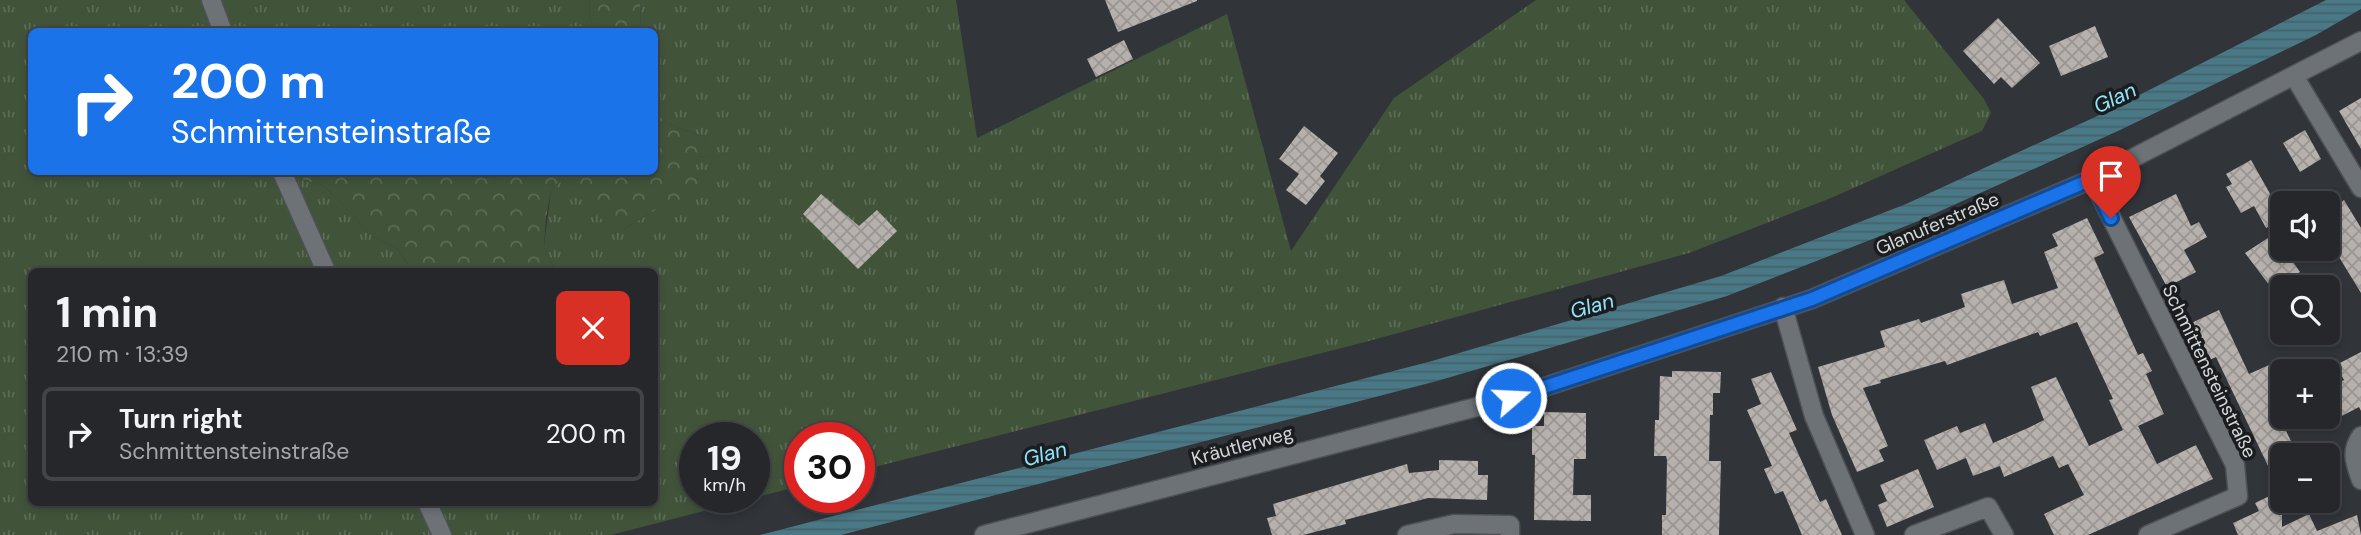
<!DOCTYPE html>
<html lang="en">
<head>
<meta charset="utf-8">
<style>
	body { margin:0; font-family:"DM Sans",sans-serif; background:#2d2f33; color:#f1f3f6; height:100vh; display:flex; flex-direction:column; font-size:26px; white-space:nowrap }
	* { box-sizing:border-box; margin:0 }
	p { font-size:23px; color:#a3a5a9 }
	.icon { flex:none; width:38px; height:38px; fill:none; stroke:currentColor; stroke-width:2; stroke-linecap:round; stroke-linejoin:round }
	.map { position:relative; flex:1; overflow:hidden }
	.details { position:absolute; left:28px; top:268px; width:630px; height:238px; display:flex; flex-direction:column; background:#25272b; border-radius:10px; box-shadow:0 4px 10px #0003,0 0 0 2px #424447 }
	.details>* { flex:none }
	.banner { position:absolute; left:28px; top:28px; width:630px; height:147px; border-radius:10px; box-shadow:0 4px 10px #0003,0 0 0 2px #424447; background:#1a73e8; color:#fff; overflow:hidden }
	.fabs { position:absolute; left:2270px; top:191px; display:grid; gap:14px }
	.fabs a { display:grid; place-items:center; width:70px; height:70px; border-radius:10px; background:#25272b; box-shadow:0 4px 10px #0003,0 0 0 2px #424447; font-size:35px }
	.speed { position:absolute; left:679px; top:422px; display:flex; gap:14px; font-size:35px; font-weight:700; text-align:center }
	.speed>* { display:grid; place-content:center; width:91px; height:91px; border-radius:50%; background:#25272b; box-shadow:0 4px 10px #0003,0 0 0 2px #424447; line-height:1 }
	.speed small { font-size:18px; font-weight:400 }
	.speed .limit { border:10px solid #d22; background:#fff; color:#111 }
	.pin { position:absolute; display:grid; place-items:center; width:60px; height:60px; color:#fff; margin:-72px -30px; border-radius:50% 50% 50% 0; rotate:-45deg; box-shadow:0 0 7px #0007 }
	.pin .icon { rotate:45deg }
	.me { position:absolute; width:77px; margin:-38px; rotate:71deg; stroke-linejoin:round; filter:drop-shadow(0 0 5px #0008) }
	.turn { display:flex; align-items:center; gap:24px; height:147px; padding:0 28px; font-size:32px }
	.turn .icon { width:91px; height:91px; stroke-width:2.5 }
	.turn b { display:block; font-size:49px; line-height:60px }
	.round { display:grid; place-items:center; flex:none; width:74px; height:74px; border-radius:10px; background:#2d2f33 }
	.head { display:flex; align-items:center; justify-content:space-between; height:119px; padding:0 28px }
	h1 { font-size:42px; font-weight:700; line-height:52px }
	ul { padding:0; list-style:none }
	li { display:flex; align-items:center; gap:21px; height:94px; margin:0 14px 10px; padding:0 14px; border:4px solid #424447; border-radius:10px }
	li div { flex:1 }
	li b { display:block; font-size:26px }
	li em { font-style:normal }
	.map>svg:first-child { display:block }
</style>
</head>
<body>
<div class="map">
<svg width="2361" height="535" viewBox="0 0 2361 535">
	<defs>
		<pattern id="grass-tufts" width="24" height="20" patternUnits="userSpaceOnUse" patternTransform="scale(1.75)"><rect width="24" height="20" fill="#41543a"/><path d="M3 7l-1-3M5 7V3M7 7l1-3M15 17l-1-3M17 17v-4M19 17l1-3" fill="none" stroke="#5c6c56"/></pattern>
		<pattern id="forest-crowns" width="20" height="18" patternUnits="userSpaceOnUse" patternTransform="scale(1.75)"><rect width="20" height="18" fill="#41543a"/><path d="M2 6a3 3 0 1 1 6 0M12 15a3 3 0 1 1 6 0" fill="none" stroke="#5c6c56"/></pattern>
		<pattern id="water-rules" width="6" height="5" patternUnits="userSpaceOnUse" patternTransform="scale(1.75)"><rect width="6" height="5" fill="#497986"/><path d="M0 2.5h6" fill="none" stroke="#45626a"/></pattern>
		<pattern id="building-cross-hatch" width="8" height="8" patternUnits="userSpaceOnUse" patternTransform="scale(1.75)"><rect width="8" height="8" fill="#b7b1ad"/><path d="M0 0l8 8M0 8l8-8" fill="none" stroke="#999592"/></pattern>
	</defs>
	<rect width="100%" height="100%" fill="#313439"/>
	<path fill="url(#grass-tufts)" fill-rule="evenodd" d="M 0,0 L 590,0 L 589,16 L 596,31 L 354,32 L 344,28 L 342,32 L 32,32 L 32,172 L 296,172 L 305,182 L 316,182 L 325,187 L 374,237 L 397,249 L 413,271 L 32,271 L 32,502 L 654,502 L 654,271 L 555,271 L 544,245 L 551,191 L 563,179 L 622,230 L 659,208 L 680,155 L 711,157 L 705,137 C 689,131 665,127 655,111 L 654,32 L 641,31 L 640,0 L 956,0 L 977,138 L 1227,14 L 1291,251 L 1394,98 L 1536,0 L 1904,0 L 1984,99 L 1991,113 L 1982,131 L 1831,198 L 1689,253 L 1369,341 L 859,471 L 859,438 L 800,438 L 800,486 L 611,535 L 0,535 ZM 695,438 L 754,438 L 754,497 L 695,497 Z
		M 466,172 L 510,172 C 496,181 481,179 466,172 Z"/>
	<path fill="url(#forest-crowns)" d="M 590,0 L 640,0 L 641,31 L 596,31 L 589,16 Z
		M 655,111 C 665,127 689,131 705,137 L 712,157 L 681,156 L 701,179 L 683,204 L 659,208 L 622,230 C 598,224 583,195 563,179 L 551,191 L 546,218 L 544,245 L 555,271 L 413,271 L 397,249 L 374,237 L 325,187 L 316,182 L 305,182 L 296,172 L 466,172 C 481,179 496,181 510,172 L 654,172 Z"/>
	<path fill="url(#water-rules)" d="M 2326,0 L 2361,0 L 2361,9 L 2316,35 L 2118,131 L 1916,222 L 1727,296 L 1437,381 L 841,535 L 760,535 L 1432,361 L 1721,276 L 1906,204 L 2106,112 Z"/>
	<path fill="url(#building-cross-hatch)" d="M 1105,0 L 1197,0 L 1197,1 L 1118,32 Z
		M 1998,18 L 2040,63 L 2012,88 L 2001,77 L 1994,84 L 1963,51 Z
		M 2095,26 L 2108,57 L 2061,76 L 2049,46 Z
		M 1124,40 L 1133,59 L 1096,77 L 1087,59 Z
		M 2361,98 L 2361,149 L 2339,111 Z
		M 1304,126 L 1338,153 L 1320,176 L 1325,181 L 1306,205 L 1286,190 L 1299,174 L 1279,159 Z
		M 2305,130 L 2321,159 L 2300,172 L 2283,143 Z
		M 2251,160 L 2282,215 L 2282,219 L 2266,228 L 2254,206 L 2241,213 L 2226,187 L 2232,184 L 2226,174 Z
		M 821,194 L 859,226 L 877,210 L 897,231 L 858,269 L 803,214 Z
		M 2176,194 L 2191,226 L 2199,222 L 2207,237 L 2184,250 L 2196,272 L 2167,287 L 2129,217 Z
		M 2344,200 L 2361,228 L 2361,293 L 2328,239 L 2328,211 Z
		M 2087,218 L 2104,253 L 2094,258 L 2138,355 L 2143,353 L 2152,371 L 2146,374 L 2164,414 L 2138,426 L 2157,464 L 2196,445 L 2213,479 L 2088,535 L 2054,535 L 2044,514 L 2084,495 L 2068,464 L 2059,468 L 2053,456 L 2004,477 L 2000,466 L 1973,476 L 1966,458 L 1937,470 L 1924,440 L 1957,426 L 1960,433 L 1985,423 L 1993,443 L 2028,428 L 2044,420 L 2031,387 L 2056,377 L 2089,446 L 2123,430 L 2109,400 L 2113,399 L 2077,322 L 2040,336 L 2038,332 L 1947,365 L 1945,361 L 1880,380 L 1881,383 L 1863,388 L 1888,446 L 1879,450 L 1884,461 L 1857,472 L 1832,415 L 1818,367 L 1885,347 L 1880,331 L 1919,319 L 1921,323 L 1965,307 L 1961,294 L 1994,283 L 2004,280 L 2012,304 L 2058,288 L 2044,252 L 2058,246 L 2052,234 Z
		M 2274,234 L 2300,272 L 2273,290 L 2245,253 Z
		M 2219,310 L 2249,374 L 2269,365 L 2282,391 L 2282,398 L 2272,403 L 2298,455 L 2282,455 L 2282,527 L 2309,514 L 2317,531 L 2357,515 L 2361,535 L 2238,535 L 2233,523 L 2259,511 L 2255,503 L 2280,491 L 2216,357 L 2203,363 L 2185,326 Z
		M 2361,352 L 2361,411 L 2359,407 L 2338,418 L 2328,399 L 2328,389 L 2344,380 L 2336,365 Z
		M 1672,371 L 1721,372 L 1720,393 L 1713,393 L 1713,415 L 1710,415 L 1709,461 L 1721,461 L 1719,535 L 1662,535 L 1662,515 L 1666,515 L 1667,460 L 1666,456 L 1654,456 L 1655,420 L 1659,420 L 1660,376 L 1672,377 Z
		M 1771,372 L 1797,430 L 1789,433 L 1820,502 L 1826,499 L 1842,535 L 1802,535 L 1783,491 L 1775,494 L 1764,469 L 1772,466 L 1747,410 L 1761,404 L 1751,379 Z
		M 1544,412 L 1586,413 L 1586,459 L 1574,459 L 1573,495 L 1591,495 L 1591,521 L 1534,520 L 1535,455 L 1532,455 L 1532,426 L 1544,426 Z
		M 1439,460 L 1478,461 L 1478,475 L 1488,475 L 1487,500 L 1428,498 L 1345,520 L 1346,524 L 1303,535 L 1272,535 L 1267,518 L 1276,516 L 1273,504 L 1407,464 L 1409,473 L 1439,470 Z
		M 1918,469 L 1934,507 L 1887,527 L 1878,505 L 1887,501 L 1880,485 Z"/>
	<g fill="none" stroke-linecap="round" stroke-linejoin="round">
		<defs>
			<path id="minor" d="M 211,0 L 223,32
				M 2294,76 L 2361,188
				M 282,172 L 326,271
				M 2092,179 L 2235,465 L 2238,496 L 2148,535
				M 1783,307 L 1814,416 L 1865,535
				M 2361,436 C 2350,452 2355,463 2361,480
				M 427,502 L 442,535
				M 984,535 L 1511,398 L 1812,299 L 2092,179 L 2361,41
				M 1407,535 L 1454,524 L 1510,525 L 1510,535
				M 1914,535 L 1988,507 L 2004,535"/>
		</defs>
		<use href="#minor" stroke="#4d5054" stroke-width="21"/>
		<use href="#minor" stroke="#6d7277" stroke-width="18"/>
	</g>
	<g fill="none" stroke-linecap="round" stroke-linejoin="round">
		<defs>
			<path id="route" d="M 1511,398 L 1812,299 L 2092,179 L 2111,218"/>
		</defs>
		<use href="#route" stroke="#114b97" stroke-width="18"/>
		<use href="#route" stroke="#1a73e8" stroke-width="12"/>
	</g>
	<g text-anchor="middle" stroke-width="7" stroke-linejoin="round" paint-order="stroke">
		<g font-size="19" fill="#d4d7da" stroke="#1a1c1e">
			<text transform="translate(1937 223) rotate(-23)" y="7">Glanuferstraße</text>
			<text transform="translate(2210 371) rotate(64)" y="7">Schmittensteinstraße</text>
			<text transform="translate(1242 445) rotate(-15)" y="7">Kräutlerweg</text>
		</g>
		<g font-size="21" font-style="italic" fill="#91e3fb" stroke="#1a1c1e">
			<text transform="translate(2115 98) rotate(-25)" y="7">Glan</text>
			<text transform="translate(1592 306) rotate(-16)" y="7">Glan</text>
			<text transform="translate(1045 454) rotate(-15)" y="7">Glan</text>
		</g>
	</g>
</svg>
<div class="fabs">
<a><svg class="icon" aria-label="sound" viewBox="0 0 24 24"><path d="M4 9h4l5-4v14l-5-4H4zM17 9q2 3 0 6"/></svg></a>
<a><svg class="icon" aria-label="search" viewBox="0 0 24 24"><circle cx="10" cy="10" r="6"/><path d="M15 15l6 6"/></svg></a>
<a>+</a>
<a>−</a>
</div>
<div class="speed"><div>19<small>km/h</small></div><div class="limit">30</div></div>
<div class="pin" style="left:2111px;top:218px;background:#d93025"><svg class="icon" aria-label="arrive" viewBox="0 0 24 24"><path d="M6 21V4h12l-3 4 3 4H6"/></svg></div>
<svg class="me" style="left:1511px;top:398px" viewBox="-20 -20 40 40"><circle r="17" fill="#1a73e8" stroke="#fff" stroke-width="3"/><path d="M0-11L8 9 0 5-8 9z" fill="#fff"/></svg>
<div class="banner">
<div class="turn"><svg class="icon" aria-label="right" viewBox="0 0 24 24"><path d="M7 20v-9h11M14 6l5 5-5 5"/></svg><div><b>200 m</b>Schmittensteinstraße</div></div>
</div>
<section class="details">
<div class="head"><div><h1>1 min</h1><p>210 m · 13:39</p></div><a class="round" style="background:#d93025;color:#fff"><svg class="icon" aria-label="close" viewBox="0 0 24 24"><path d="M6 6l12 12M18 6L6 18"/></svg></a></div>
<ul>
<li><svg class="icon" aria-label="right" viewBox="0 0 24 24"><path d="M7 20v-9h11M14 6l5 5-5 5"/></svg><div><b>Turn right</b><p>Schmittensteinstraße</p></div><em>200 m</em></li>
</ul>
</section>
</div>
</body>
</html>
